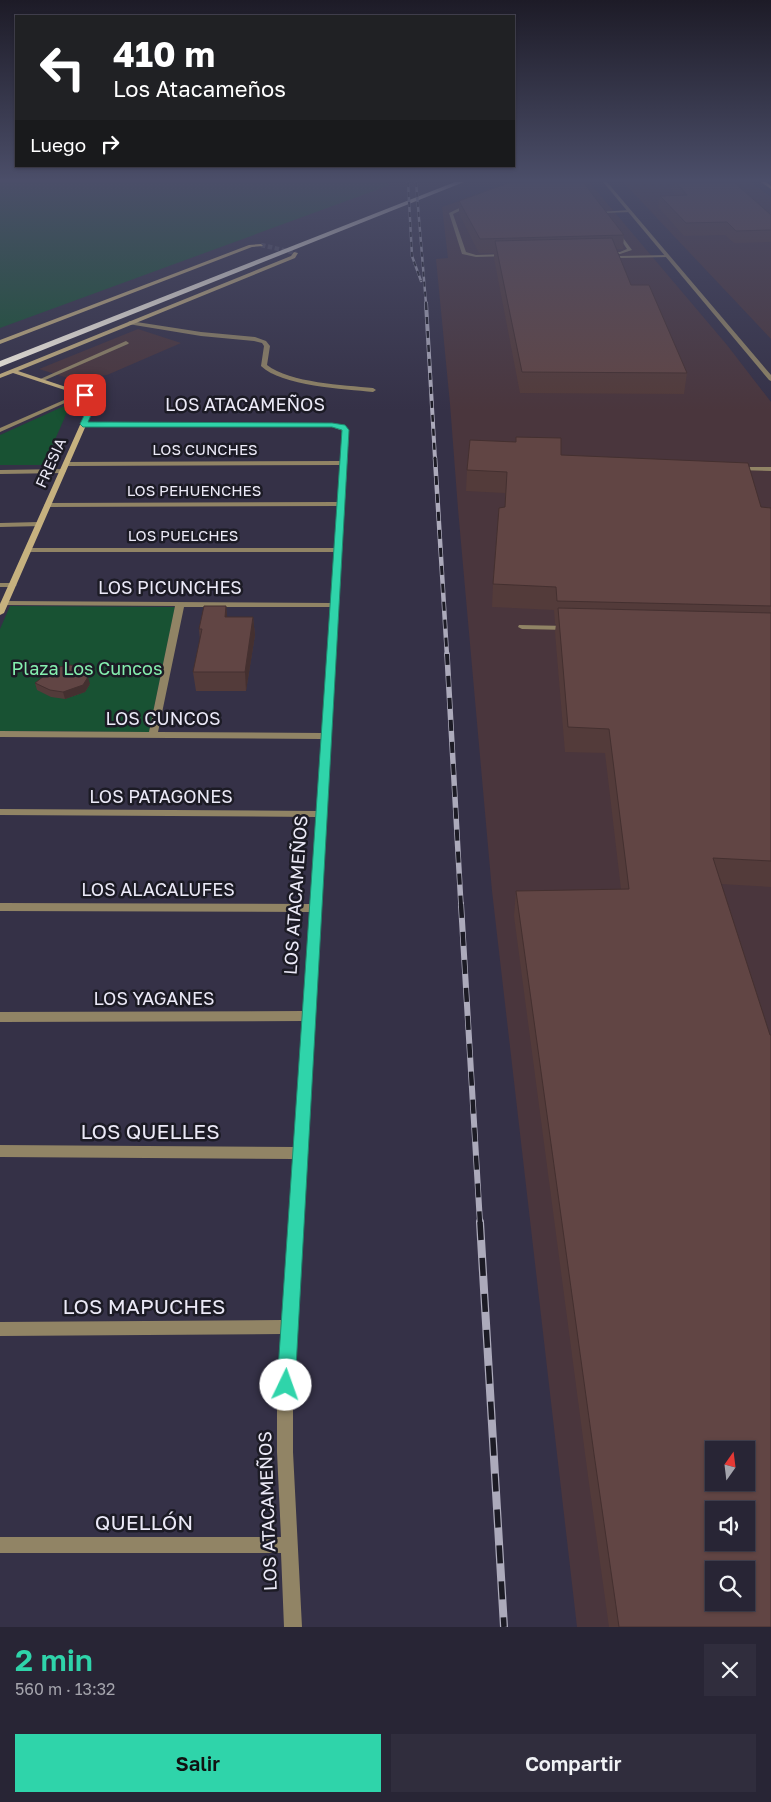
<!DOCTYPE html>
<html lang="es">
<head>
<meta charset="utf-8">
<style>
	body { margin:0; font-family:"Golos Text",sans-serif; background:#302d3d; color:#f1f3f6; height:100vh; display:flex; flex-direction:column; font-size:19px; white-space:nowrap }
	* { box-sizing:border-box; margin:0 }
	p { font-size:16px; color:#a5a5ad }
	.icon { flex:none; width:28px; height:28px; fill:none; stroke:currentColor; stroke-width:2; stroke-linecap:round; stroke-linejoin:round }
	.map { position:relative; height:1627px; overflow:hidden }
	.drawer { display:flex; flex-direction:column; background:#282535; flex:1 }
	.drawer>* { flex:none }
	.hud { position:absolute; left:15px; top:15px; width:500px; height:152px; border-radius:0px; box-shadow:0 1px 4px #0004,0 0 0 1px #444250; background:#202124; color:#fff; overflow:hidden }
	.needle { width:32px; rotate:14deg }
	.tools { position:absolute; left:705px; top:1441px; display:grid; gap:10px }
	.tools a { display:grid; place-items:center; width:50px; height:50px; border-radius:0px; background:#282535; box-shadow:0 1px 4px #0004,0 0 0 1px #444250; font-size:25px }
	.pin { position:absolute; display:grid; place-items:center; width:42px; height:42px; color:#fff; margin:-21px; border-radius:10px; box-shadow:0 2px 8px #0006 }
	.me { position:absolute; width:55px; margin:-28px; rotate:3deg; stroke-linejoin:round; filter:drop-shadow(0 0 4px #0008) }
	.turn { display:flex; align-items:center; gap:18px; height:105px; padding:0 15px; font-size:22px }
	.turn .icon { width:65px; height:65px; stroke-width:2.5 }
	.turn b { display:block; font-size:35px; line-height:42px }
	.then { display:flex; align-items:center; height:48px; padding:0 15px; background:#0003; gap:10px; font-size:19px }
	.round { display:grid; place-items:center; flex:none; width:52px; height:52px; border-radius:0px; background:#302d3d }
	.headline { display:flex; align-items:center; justify-content:space-between; height:85px; padding:0 15px }
	h1 { font-size:30px; font-weight:600; line-height:38px; color:#2fd4aa }
	.primary-button { display:flex; gap:10px; margin-top:auto; padding:10px 15px }
	.primary-button a { flex:1; height:58px; border-radius:0px; background:#2fd4aa; color:#111; font-size:20px; font-weight:600; line-height:58px; text-align:center }
	.primary-button a+a { background:#302d3d; color:#f1f3f6 }
	.map>svg:first-child { display:block }
</style>
</head>
<body>
<div class="map">
<svg width="771" height="1627" viewBox="0 0 771 1627">
	<rect width="100%" height="100%" fill="#353147"/>
	<path fill="#4a363d" fill-rule="evenodd" d="M 514,182 L 589,182 L 727,345 L 771,402 L 771,1627 L 577,1627 L 492,891 L 458,509 L 450,404 L 436,259 L 448,258 L 442,207 ZM 714,1450 L 746,1450 L 746,1482 L 714,1482 ZM 714,1510 L 746,1510 L 746,1542 L 714,1542 ZM 714,1570 L 746,1570 L 746,1602 L 714,1602 Z
		M 623,182 L 751,182 L 771,197 L 771,339 Z
		M 138,329 L 181,343 L 107,375 L 71,379 L 39,369 Z"/>
	<path fill="#185233" d="M 0,182 L 385,182 L 390,185 L 0,328 Z
		M 71,403 L 44,465 L 0,465 L 0,435 Z
		M 10,606 L 175,607 L 149,732 L 0,731 L 0,629 Z"/>
	<g fill="none" stroke-linecap="round" stroke-linejoin="round">
		<path stroke="#504d61" stroke-width="4.5" stroke-dasharray="4.5 2.5" stroke-linecap="butt" d="M 261,245 L 296,253"/>
		<path fill="#918465" fill-rule="evenodd" d="M 470,203 L 472,205 L 453,214 L 466,252 L 476,255 L 508,254 L 510,256 L 476,257 L 462,254 L 449,213 Z
			M 630,210 L 632,212 L 602,213 L 600,212 Z
			M 615,227 L 632,250 L 620,254 L 603,254 L 605,252 L 620,252 L 627,249 L 613,228 Z
			M 668,255 L 670,257 L 620,258 L 618,257 L 620,256 Z
			M 126,341 L 129,343 L 128,344 L 43,381 L 38,380 Z
			M 735,467 L 771,467 L 771,471 L 737,470 L 734,468 Z
			M 519,625 L 568,626 L 572,628 L 568,630 L 522,629 L 518,627 Z"/>
		<path fill="#918465" fill-rule="evenodd" d="M 603,182 L 607,182 L 771,375 L 771,381 L 769,380 Z
			M 130,321 L 201,332 L 255,337 L 266,341 L 270,346 L 267,365 C 290,383 344,385 373,388 L 376,390 L 373,392 C 345,389 281,386 261,366 L 264,346 L 262,343 L 254,341 L 201,336 L 128,324 L 128,322 Z
			M 80,393 L 85,394 L 0,432 L 0,428 Z
			M 81,423 L 332,423 L 344,426 L 349,430 L 293,1404 L 293,1452 L 302,1627 L 284,1627 L 281,1553 L 0,1553 L 0,1537 L 281,1537 L 277,1452 L 277,1404 L 282,1334 L 0,1336 L 0,1322 L 283,1320 L 294,1159 L 0,1157 L 0,1145 L 295,1147 L 303,1021 L 0,1022 L 0,1012 L 304,1011 L 310,912 L 0,911 L 0,903 L 311,904 L 317,817 L 0,815 L 0,809 L 317,811 L 322,739 L 0,737 L 0,731 L 149,732 L 175,606 L 4,605 L 0,603 L 4,601 L 331,603 L 335,552 L 28,552 L 24,550 L 28,548 L 335,548 L 338,506 L 48,507 L 44,505 L 48,503 L 338,502 L 340,465 L 66,466 L 63,464 L 66,462 L 341,461 L 343,431 L 332,427 L 83,426 L 80,424 ZM 184,607 L 331,607 L 322,733 L 158,732 Z
			M 0,470 L 63,469 L 66,471 L 63,473 L 0,474 Z
			M 39,522 L 42,522 L 42,526 L 0,527 L 0,523 Z
			M 0,583 L 13,583 L 17,585 L 13,587 L 0,587 Z"/>
		<path fill="#c6b17f" fill-rule="evenodd" d="M 761,182 L 766,182 L 771,186 L 771,189 Z
			M 261,244 L 263,246 L 252,247 L 0,344 L 0,340 L 249,245 Z
			M 294,252 L 298,253 L 295,258 L 18,371 L 84,393 L 92,399 L 94,407 L 4,613 L 0,615 L 0,604 L 88,407 L 87,401 L 80,395 L 13,373 L 0,378 L 0,374 L 291,256 Z"/>
		<path fill="#fcf6e7" fill-rule="evenodd" d="M 455,182 L 464,182 L 0,367 L 0,361 Z"/>
		<defs>
			<path id="rail-far5" d="M 408,182 L 412,256 L 421,281
				M 416,182 L 426,304"/>
			<path id="rail-far4" d="M 426,303 L 435,459"/>
			<path id="rail-far3" d="M 435,458 L 447,656"/>
			<path id="rail-far2" d="M 447,654 L 461,906"/>
			<path id="rail-far1" d="M 461,904 L 480,1223"/>
			<path id="rail" d="M 480,1222 L 504,1627"/>
		</defs>
		<use href="#rail-far5" stroke="#acaabb" stroke-width="2.5"/>
		<use href="#rail-far4" stroke="#acaabb" stroke-width="4"/>
		<use href="#rail-far3" stroke="#acaabb" stroke-width="4.5"/>
		<use href="#rail-far2" stroke="#acaabb" stroke-width="5.5"/>
		<use href="#rail-far1" stroke="#acaabb" stroke-width="6"/>
		<use href="#rail" stroke="#acaabb" stroke-width="8"/>
		<use href="#rail-far5" stroke="#1c1b25" stroke-width="2" stroke-dasharray="5" stroke-linecap="butt"/>
		<use href="#rail-far4" stroke="#1c1b25" stroke-width="2.5" stroke-dasharray="7" stroke-linecap="butt"/>
		<use href="#rail-far3" stroke="#1c1b25" stroke-width="3" stroke-dasharray="9" stroke-linecap="butt"/>
		<use href="#rail-far2" stroke="#1c1b25" stroke-width="4" stroke-dasharray="11" stroke-linecap="butt"/>
		<use href="#rail-far1" stroke="#1c1b25" stroke-width="4.5" stroke-dasharray="14" stroke-linecap="butt"/>
		<use href="#rail" stroke="#1c1b25" stroke-width="5.5" stroke-dasharray="18" stroke-linecap="butt"/>
	</g>
	<path fill="#533b3a" d="M 672,182 L 734,182 L 771,215 L 771,242 L 734,243 L 725,235 L 684,236 L 658,207 L 660,196 L 675,195 L 671,190 Z
		M 459,201 L 624,235 L 623,249 L 616,249 L 631,285 L 687,373 L 684,394 L 520,393 L 494,258 L 494,253 L 479,253 L 459,214 Z
		M 561,455 L 761,507 L 771,508 L 771,887 L 721,884 L 771,1627 L 609,1627 L 588,1476 L 514,916 L 516,891 L 621,889 L 605,753 L 565,752 L 555,632 L 556,624 L 555,624 L 554,610 L 492,607 L 493,584 L 505,507 L 505,493 L 466,491 L 467,470 Z
		M 226,606 L 227,617 L 253,617 L 255,635 L 246,691 L 196,691 L 193,672 L 200,640 L 199,629 Z
		M 35,683 L 90,684 L 85,692 L 65,699 L 51,697 L 37,690 Z"/>
	<path fill="#443030" d="M 226,606 L 228,624 L 225,617 Z
		M 253,617 L 255,635 L 246,691 L 245,672 Z
		M 88,677 L 90,684 L 85,692 L 65,699 L 63,692 Z"/>
	<path fill="#614544" stroke="#443030" fill-rule="evenodd" d="M 511,182 L 583,182 L 624,235 L 480,239 L 459,201 Z
		M 676,182 L 734,182 L 771,215 L 771,230 L 736,231 L 727,222 L 686,223 L 660,196 L 687,195 Z
		M 612,238 L 631,285 L 649,285 L 687,373 L 522,372 L 495,241 Z
		M 516,437 L 561,438 L 561,455 L 748,463 L 761,507 L 771,508 L 771,606 L 557,601 L 556,587 L 493,584 L 499,508 L 505,507 L 507,472 L 467,470 L 470,440 L 516,442 Z
		M 204,606 L 226,606 L 225,617 L 253,617 L 245,672 L 193,672 L 202,629 L 199,629 Z
		M 558,608 L 771,613 L 771,861 L 713,858 L 770,1035 L 771,1035 L 771,1627 L 619,1627 L 594,1454 L 516,891 L 629,889 L 609,729 L 568,727 ZM 714,1450 L 746,1450 L 746,1482 L 714,1482 ZM 714,1510 L 746,1510 L 746,1542 L 714,1542 ZM 714,1570 L 746,1570 L 746,1602 L 714,1602 Z
		M 70,665 L 86,667 L 88,677 L 83,685 L 63,692 L 50,690 L 35,683 L 54,668 Z"/>
	<linearGradient id="sky" x2="0" y2="1"><stop stop-color="#1d1b27"/><stop offset="0.44" stop-color="#4b4e69"/><stop offset="1" stop-color="#4b4e69" stop-opacity="0"/></linearGradient>
	<rect width="771" height="410" fill="url(#sky)"/>
	<path fill="#2fd4aa" stroke="#1f8a6e" d="M 85,393 L 92,399 L 95,406 L 88,422 L 332,423 L 345,425 L 349,430 L 295,1385 L 292,1391 L 286,1394 L 280,1391 L 277,1385 L 342,430 L 332,427 L 83,427 L 80,424 C 85,413 91,406 81,395 Z"/>
	<g text-anchor="middle" stroke-width="5" stroke-linejoin="round" paint-order="stroke">
		<g font-size="15" fill="#ebe9f7" stroke="#1c1b25">
			<text x="205" y="455">LOS CUNCHES</text>
			<text transform="translate(51 463) rotate(-66)" y="5">FRESIA</text>
			<text x="194" y="496">LOS PEHUENCHES</text>
			<text x="183" y="541">LOS PUELCHES</text>
		</g>
		<g font-size="18" fill="#ebe9f7" stroke="#1c1b25">
			<text x="245" y="411">LOS ATACAMEÑOS</text>
			<text x="170" y="594">LOS PICUNCHES</text>
			<text x="163" y="725">LOS CUNCOS</text>
			<text x="161" y="803">LOS PATAGONES</text>
			<text x="158" y="896">LOS ALACALUFES</text>
			<text transform="translate(296 895) rotate(-86)" y="6">LOS ATACAMEÑOS</text>
			<text x="154" y="1005">LOS YAGANES</text>
			<text transform="translate(268 1511) rotate(-92)" y="6">LOS ATACAMEÑOS</text>
		</g>
		<g font-size="18" fill="#85efaf" stroke="#1c1b25">
			<text x="87" y="675">Plaza Los Cuncos</text>
		</g>
		<g font-size="21" fill="#ebe9f7" stroke="#1c1b25">
			<text x="150" y="1139">LOS QUELLES</text>
			<text x="144" y="1314">LOS MAPUCHES</text>
			<text x="144" y="1530">QUELLÓN</text>
		</g>
	</g>
</svg>
<div class="tools">
<a><svg class="needle" viewBox="-14 -14 28 28"><path d="M0-13l5 13h-10z" fill="#e53935"/><path d="M0 13l5-13h-10z" fill="#a5a5ad"/></svg></a>
<a><svg class="icon" aria-label="sound" viewBox="0 0 24 24"><path d="M4 9h4l5-4v14l-5-4H4zM17 9q2 3 0 6"/></svg></a>
<a><svg class="icon" aria-label="search" viewBox="0 0 24 24"><circle cx="10" cy="10" r="6"/><path d="M15 15l6 6"/></svg></a>
</div>
<div class="pin" style="left:85px;top:395px;background:#d93025"><svg class="icon" aria-label="arrive" viewBox="0 0 24 24"><path d="M6 21V4h12l-3 4 3 4H6"/></svg></div>
<svg class="me" style="left:286px;top:1385px" viewBox="-20 -20 40 40"><circle r="19" fill="#fff"/><path d="M0-13L10 11 0 6-10 11z" fill="#2fd4aa"/></svg>
<div class="hud">
<div class="turn"><svg class="icon" aria-label="left" viewBox="0 0 24 24"><path d="M17 20v-9H6M10 6l-5 5 5 5"/></svg><div><b>410 m</b>Los Atacameños</div></div>
<div class="then">Luego<svg class="icon" aria-label="right" viewBox="0 0 24 24"><path d="M7 20v-9h11M14 6l5 5-5 5"/></svg></div>
</div>
</div>
<section class="drawer">
<div class="headline"><div><h1>2 min</h1><p>560 m · 13:32</p></div><a class="round"><svg class="icon" aria-label="close" viewBox="0 0 24 24"><path d="M6 6l12 12M18 6L6 18"/></svg></a></div>
<div class="primary-button"><a>Salir</a><a>Compartir</a></div>
</section>
</body>
</html>
